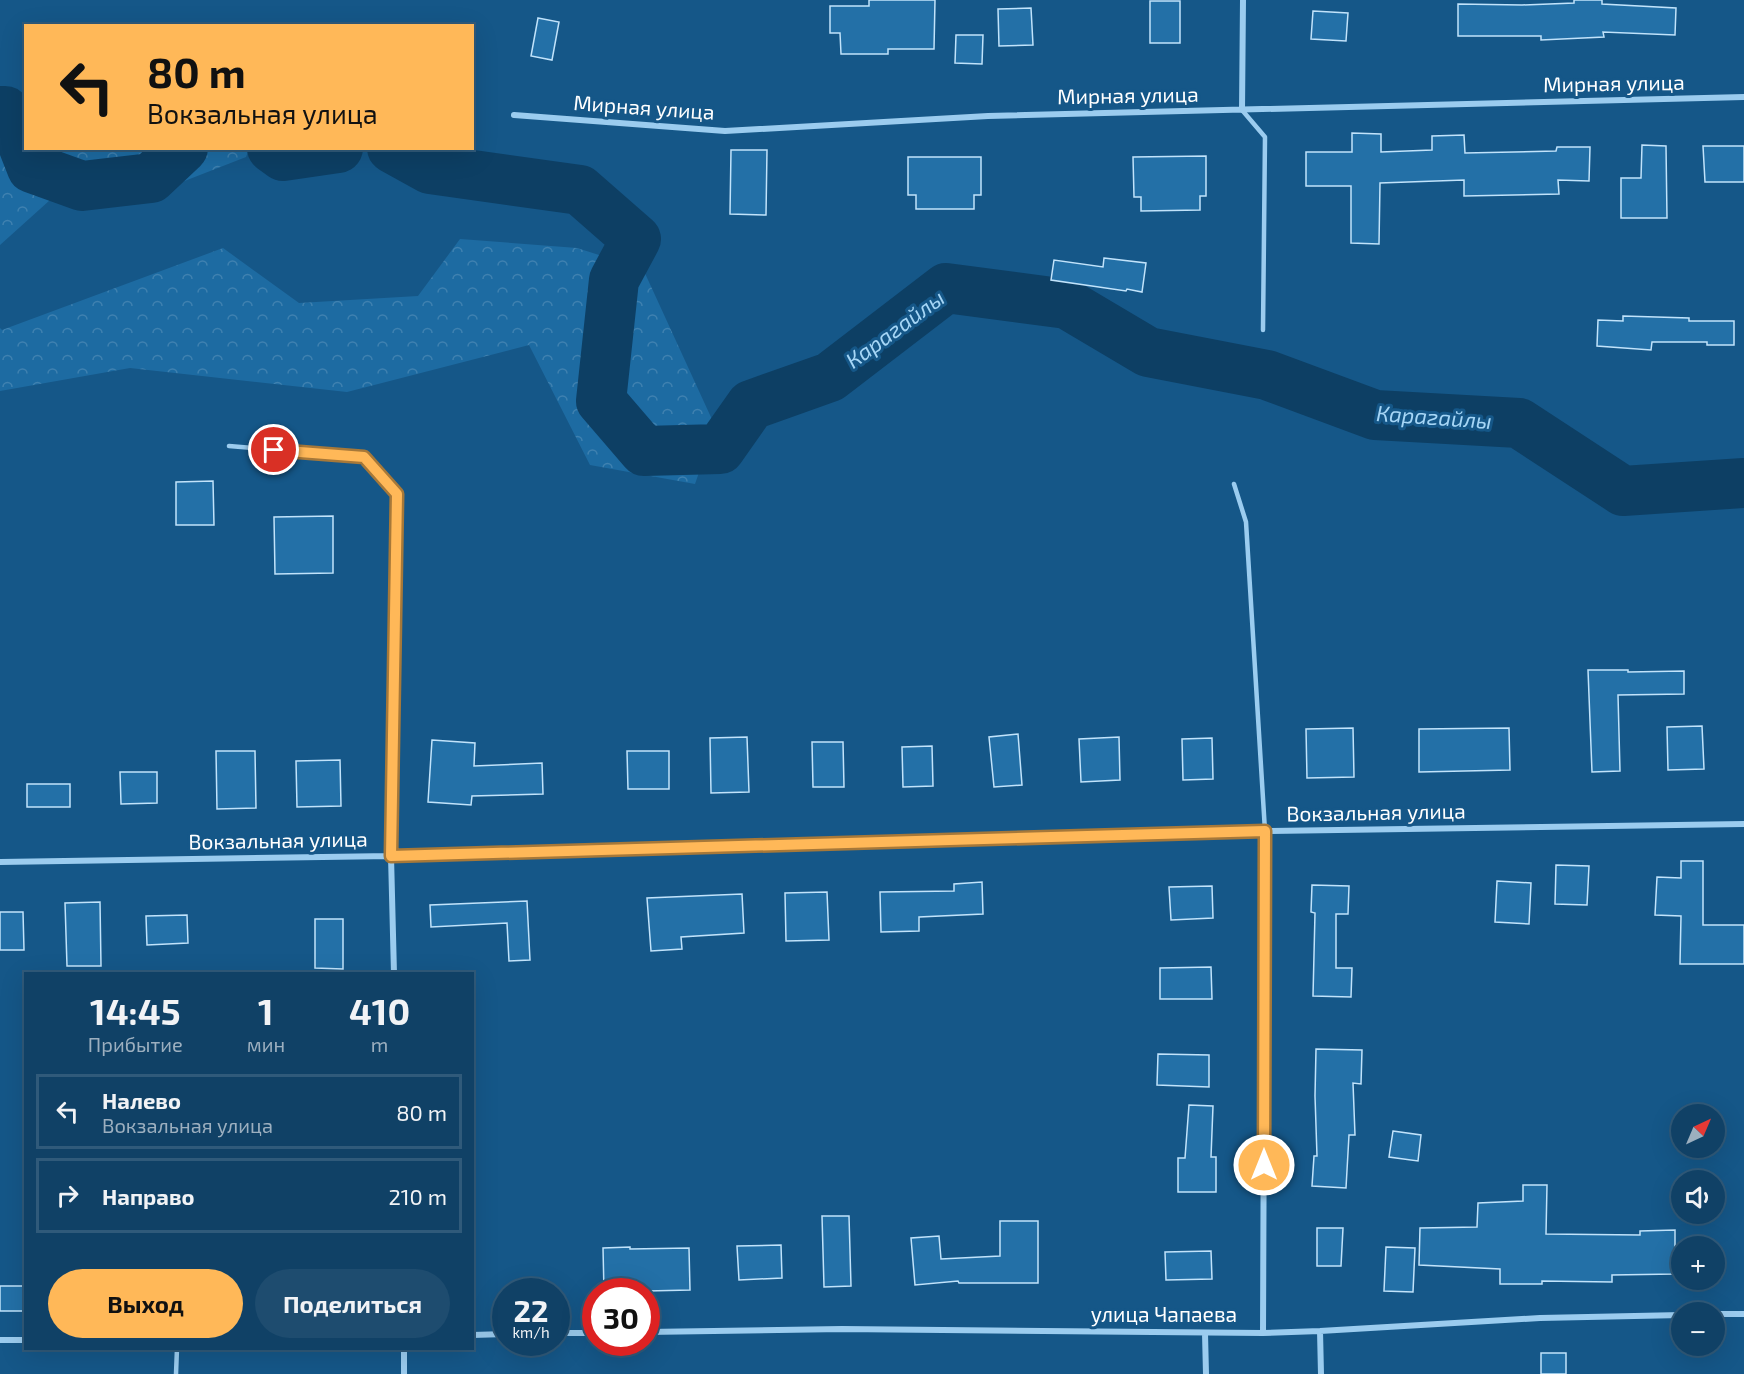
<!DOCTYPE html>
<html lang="ru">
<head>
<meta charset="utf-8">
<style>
	body { margin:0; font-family:"Exo 2",sans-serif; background:#1e4c6f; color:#f1f3f6; height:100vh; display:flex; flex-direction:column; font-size:22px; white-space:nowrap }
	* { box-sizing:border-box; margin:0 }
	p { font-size:20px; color:#9cafbf }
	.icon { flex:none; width:33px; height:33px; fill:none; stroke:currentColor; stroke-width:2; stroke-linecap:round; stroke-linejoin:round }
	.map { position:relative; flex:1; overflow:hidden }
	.drawer { position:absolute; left:24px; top:972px; width:450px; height:378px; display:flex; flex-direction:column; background:#104166; border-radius:0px; box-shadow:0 6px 24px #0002,0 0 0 2px #305a7a }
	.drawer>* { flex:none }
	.hud { position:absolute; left:24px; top:24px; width:450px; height:126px; border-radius:0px; box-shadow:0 6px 24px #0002,0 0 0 2px #305a7a; background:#ffb858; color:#111; overflow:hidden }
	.needle { width:39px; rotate:44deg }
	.controls { position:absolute; left:1671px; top:1104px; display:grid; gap:12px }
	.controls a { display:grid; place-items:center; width:54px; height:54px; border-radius:50%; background:#104166; box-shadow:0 6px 24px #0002,0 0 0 2px #305a7a; font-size:30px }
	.speed { position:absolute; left:492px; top:1278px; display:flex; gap:12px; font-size:30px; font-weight:700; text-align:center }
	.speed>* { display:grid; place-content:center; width:78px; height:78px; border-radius:50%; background:#104166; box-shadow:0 6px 24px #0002,0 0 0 2px #305a7a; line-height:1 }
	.speed small { font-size:15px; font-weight:400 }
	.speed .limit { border:9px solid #d22; background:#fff; color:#111 }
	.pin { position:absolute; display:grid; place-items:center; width:51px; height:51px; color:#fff; margin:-26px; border:3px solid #fff; border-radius:50%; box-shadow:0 2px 6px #0007 }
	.me { position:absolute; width:66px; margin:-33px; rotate:0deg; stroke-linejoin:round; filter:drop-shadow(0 0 4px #0008) }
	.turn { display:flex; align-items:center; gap:21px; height:126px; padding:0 24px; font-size:27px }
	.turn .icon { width:78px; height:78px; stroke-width:2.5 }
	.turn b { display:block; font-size:42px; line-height:51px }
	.eta { display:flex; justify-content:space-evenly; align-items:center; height:102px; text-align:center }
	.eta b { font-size:36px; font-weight:700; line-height:42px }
	.button { display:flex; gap:12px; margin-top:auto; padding:12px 24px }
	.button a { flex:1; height:69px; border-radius:36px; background:#ffb858; color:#111; font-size:24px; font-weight:700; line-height:69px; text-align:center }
	.button a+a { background:#1e4c6f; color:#f1f3f6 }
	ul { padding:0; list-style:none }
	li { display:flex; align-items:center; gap:18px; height:75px; margin:0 12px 9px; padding:0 12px; border:3px solid #305a7a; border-radius:0px }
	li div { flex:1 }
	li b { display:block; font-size:22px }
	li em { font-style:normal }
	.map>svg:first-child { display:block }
</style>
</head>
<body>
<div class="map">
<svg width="1744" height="1374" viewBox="0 0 1744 1374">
	<defs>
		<pattern id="forest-crowns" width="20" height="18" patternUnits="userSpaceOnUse" patternTransform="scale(1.5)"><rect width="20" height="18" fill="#1d6ba2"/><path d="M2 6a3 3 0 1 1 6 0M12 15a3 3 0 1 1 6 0" fill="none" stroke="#3f81b0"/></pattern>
	</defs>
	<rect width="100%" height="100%" fill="#155788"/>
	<path fill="url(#forest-crowns)" d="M 25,110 L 26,148 L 249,149 L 246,157 L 164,189 L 50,200 L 0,245 L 0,113 Z
		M 460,239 L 577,248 L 643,269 L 715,426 L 695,484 L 590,465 L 529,345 L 347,392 L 130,368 L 0,391 L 0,328 L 2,330 L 223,248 L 299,303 L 418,296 Z"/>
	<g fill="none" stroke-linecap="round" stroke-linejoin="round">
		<path stroke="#0d3f64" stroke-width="50" d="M 0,111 L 5,111 L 17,130 L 32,168 L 82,186 L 151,178 L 183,148
			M 272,148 L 283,156 L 338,148
			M 392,148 L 430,169 L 580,190 L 636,239 L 614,280 L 601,401 L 644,451 L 720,449 L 751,405 L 830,377 L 946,288 L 1067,304 L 1148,352 L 1267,375 L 1375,415 L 1519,423 L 1623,491 L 1744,483"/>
	</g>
	<path fill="#2370a7" stroke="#c1e3fb" stroke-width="1.5" d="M 869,0 L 935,0 L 934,49 L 888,49 L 888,54 L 841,54 L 840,33 L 830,33 L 830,6 L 869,6 Z
		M 1574,0 L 1602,0 L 1602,4 L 1676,8 L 1675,35 L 1603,32 L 1604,37 L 1541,40 L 1541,36 L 1458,36 L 1458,4 L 1522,5 L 1574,3 Z
		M 1150,1 L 1180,1 L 1180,43 L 1150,43 Z
		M 1031,8 L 1033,45 L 999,46 L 998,9 Z
		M 1313,11 L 1348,13 L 1346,41 L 1311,39 Z
		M 538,18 L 559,22 L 552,60 L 531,56 Z
		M 956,35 L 983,35 L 982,64 L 955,63 Z
		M 1352,133 L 1381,134 L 1381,152 L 1432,150 L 1432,136 L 1464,135 L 1465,153 L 1556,151 L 1557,147 L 1590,147 L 1589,181 L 1558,180 L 1559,194 L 1464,196 L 1464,180 L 1380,183 L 1379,244 L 1351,243 L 1351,186 L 1306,186 L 1306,152 L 1352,152 Z
		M 1642,145 L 1666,146 L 1667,218 L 1621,218 L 1621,178 L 1641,178 Z
		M 1703,146 L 1744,146 L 1744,182 L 1705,182 Z
		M 731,150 L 767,150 L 766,215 L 730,214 Z
		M 1206,156 L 1206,196 L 1200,196 L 1200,210 L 1141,211 L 1141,197 L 1134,197 L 1133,157 Z
		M 908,157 L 981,157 L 981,195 L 974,195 L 974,209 L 916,209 L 916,195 L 908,195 Z
		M 1104,258 L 1146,263 L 1142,292 L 1127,289 L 1126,291 L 1051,280 L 1054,260 L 1103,267 Z
		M 1623,316 L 1689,318 L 1689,321 L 1734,321 L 1734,345 L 1707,345 L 1707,342 L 1652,342 L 1651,350 L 1597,346 L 1598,320 L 1623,321 Z
		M 213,481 L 214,525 L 176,525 L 176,482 Z
		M 333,516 L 333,573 L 275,574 L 274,517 Z
		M 1588,670 L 1628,670 L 1628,672 L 1684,671 L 1684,694 L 1618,695 L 1620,771 L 1592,772 Z
		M 1702,726 L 1704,769 L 1668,770 L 1667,727 Z
		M 1353,728 L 1354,777 L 1307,778 L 1306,729 Z
		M 1509,728 L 1510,770 L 1419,772 L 1419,729 Z
		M 1018,734 L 1022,785 L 994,787 L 989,737 Z
		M 747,737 L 749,792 L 711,793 L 710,738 Z
		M 1119,737 L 1120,780 L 1081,782 L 1079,739 Z
		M 1212,738 L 1213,779 L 1183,780 L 1182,739 Z
		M 432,740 L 475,743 L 474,766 L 542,763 L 543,794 L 472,796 L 471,805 L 428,802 Z
		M 812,742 L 843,742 L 844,787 L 813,787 Z
		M 932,746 L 933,786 L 903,787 L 902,747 Z
		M 216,751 L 255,751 L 256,808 L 217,809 Z
		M 627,751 L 669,751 L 669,789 L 628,789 Z
		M 340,760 L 341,806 L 297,807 L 296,761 Z
		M 120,772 L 157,772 L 157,803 L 121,804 Z
		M 27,784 L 70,784 L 70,807 L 27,807 Z
		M 1681,861 L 1703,861 L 1703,925 L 1744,925 L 1744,964 L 1680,964 L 1681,916 L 1655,915 L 1657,877 L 1681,878 Z
		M 1556,865 L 1589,866 L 1587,905 L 1555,904 Z
		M 1497,881 L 1531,883 L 1529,924 L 1495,922 Z
		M 982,882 L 983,914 L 919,917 L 919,931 L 881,932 L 880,892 L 954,891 L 954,884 Z
		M 1312,885 L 1349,886 L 1348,914 L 1336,914 L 1336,968 L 1352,968 L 1351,997 L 1313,996 L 1315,913 L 1311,912 Z
		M 1212,886 L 1213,918 L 1171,920 L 1169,887 Z
		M 827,892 L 829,940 L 786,941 L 785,893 Z
		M 742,894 L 744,933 L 681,937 L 682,949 L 651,951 L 647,898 Z
		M 527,901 L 530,960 L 509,961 L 507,923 L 431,927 L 430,905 Z
		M 100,902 L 101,966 L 67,966 L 65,903 Z
		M 0,912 L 23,912 L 24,950 L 0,950 Z
		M 187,915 L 188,943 L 147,945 L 146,916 Z
		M 315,919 L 343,919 L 343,969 L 315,968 Z
		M 1211,967 L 1212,999 L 1160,999 L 1160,968 Z
		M 1316,1049 L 1362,1050 L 1361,1084 L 1353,1083 L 1355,1135 L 1349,1135 L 1346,1188 L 1312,1186 L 1314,1156 L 1317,1156 L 1315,1096 Z
		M 1158,1054 L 1209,1055 L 1209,1087 L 1157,1085 Z
		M 1189,1105 L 1213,1106 L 1211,1157 L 1216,1157 L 1216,1192 L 1178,1192 L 1178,1158 L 1185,1158 Z
		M 1393,1131 L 1421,1135 L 1418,1161 L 1389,1157 Z
		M 1523,1185 L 1547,1185 L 1546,1234 L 1640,1235 L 1640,1231 L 1675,1230 L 1675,1274 L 1612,1275 L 1612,1282 L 1542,1281 L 1542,1284 L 1500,1284 L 1500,1269 L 1419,1265 L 1420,1228 L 1477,1227 L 1478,1203 L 1523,1201 Z
		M 822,1216 L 849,1216 L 851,1286 L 824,1287 Z
		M 1000,1221 L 1038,1221 L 1038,1283 L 959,1283 L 958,1281 L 915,1285 L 911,1238 L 939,1236 L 941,1259 L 1000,1256 Z
		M 1317,1228 L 1343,1228 L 1341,1266 L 1317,1266 Z
		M 781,1245 L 782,1278 L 739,1280 L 737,1246 Z
		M 630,1247 L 630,1249 L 689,1248 L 690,1290 L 604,1292 L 603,1248 Z
		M 1386,1247 L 1415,1248 L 1413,1292 L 1384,1291 Z
		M 1211,1251 L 1212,1279 L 1166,1280 L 1165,1252 Z
		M 0,1286 L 25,1286 L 26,1311 L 0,1311 Z
		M 1541,1353 L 1566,1353 L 1566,1374 L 1541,1374 Z"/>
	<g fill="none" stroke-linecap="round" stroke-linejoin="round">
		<path stroke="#9bccef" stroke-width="4.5" d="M 1242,110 L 1265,137 L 1263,330
			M 229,446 L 364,457 L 397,494 L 391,856
			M 1234,484 L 1246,522 L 1265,831
			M 176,1374 L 177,1348"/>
		<path stroke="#9bccef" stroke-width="6" d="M 1242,110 L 1243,0
			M 514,115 L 725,131 L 988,116 L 1744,97
			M 391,856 L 394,974
			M 0,862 L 391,856 L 1265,831 L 1744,824
			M 1714,1314 L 1744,1314
			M 1320,1331 L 1321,1374
			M 646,1332 L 842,1329 L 1263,1333 L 1320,1331 L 1540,1318 L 1682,1315
			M 556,1333 L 596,1333
			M 1205,1333 L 1206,1374
			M 1263,1333 L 1265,831
			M 472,1335 L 506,1334
			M 0,1340 L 26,1340
			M 404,1348 L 404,1374"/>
	</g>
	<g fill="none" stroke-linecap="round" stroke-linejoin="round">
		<defs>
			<path id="route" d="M 274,450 L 364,457 L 397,494 L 391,856 L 1265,831 L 1264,1165"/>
		</defs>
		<use href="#route" stroke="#a67839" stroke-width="15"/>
		<use href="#route" stroke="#ffb858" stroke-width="10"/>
	</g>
	<g text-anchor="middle" stroke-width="6" stroke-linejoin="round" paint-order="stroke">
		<g font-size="21" fill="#fff" stroke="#155788">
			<text transform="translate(1614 84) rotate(-1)" y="7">Мирная улица</text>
			<text transform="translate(1128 96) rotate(-1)" y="7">Мирная улица</text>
			<text transform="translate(644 108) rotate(4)" y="7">Мирная улица</text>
			<text transform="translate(1376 813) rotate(-1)" y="7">Вокзальная улица</text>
			<text transform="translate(278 841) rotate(-1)" y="7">Вокзальная улица</text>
			<text x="1164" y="1322">улица Чапаева</text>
		</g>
		<g font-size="22" font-style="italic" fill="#a6d6f6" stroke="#155788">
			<text transform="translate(895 329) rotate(-36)" y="8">Карагайлы</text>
			<text transform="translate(1434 417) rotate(4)" y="8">Карагайлы</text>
		</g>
	</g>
</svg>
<div class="controls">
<a><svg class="needle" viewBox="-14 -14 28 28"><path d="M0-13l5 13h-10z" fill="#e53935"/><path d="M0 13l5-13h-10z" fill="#9cafbf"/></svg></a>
<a><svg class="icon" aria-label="sound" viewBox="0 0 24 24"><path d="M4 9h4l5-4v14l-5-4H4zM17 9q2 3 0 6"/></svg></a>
<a>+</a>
<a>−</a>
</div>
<div class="speed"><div>22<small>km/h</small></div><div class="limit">30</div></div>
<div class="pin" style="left:274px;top:450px;background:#d93025"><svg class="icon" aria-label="arrive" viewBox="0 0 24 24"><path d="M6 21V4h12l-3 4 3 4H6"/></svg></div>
<svg class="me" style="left:1264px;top:1165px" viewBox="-20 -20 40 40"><circle r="17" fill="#ffb858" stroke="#fff" stroke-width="3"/><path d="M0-11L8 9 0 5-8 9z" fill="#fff"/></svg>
<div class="hud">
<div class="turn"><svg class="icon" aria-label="left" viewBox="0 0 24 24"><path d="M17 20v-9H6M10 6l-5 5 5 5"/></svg><div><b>80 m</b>Вокзальная улица</div></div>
</div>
<section class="drawer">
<div class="eta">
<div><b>14:45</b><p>Прибытие</p></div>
<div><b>1</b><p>мин</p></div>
<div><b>410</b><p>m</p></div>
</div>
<ul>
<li><svg class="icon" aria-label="left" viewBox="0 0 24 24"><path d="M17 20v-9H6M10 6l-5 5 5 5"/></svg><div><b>Налево</b><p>Вокзальная улица</p></div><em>80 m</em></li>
<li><svg class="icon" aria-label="right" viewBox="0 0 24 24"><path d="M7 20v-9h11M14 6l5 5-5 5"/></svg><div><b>Направо</b></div><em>210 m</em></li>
</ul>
<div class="button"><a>Выход</a><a>Поделиться</a></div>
</section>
</div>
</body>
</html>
